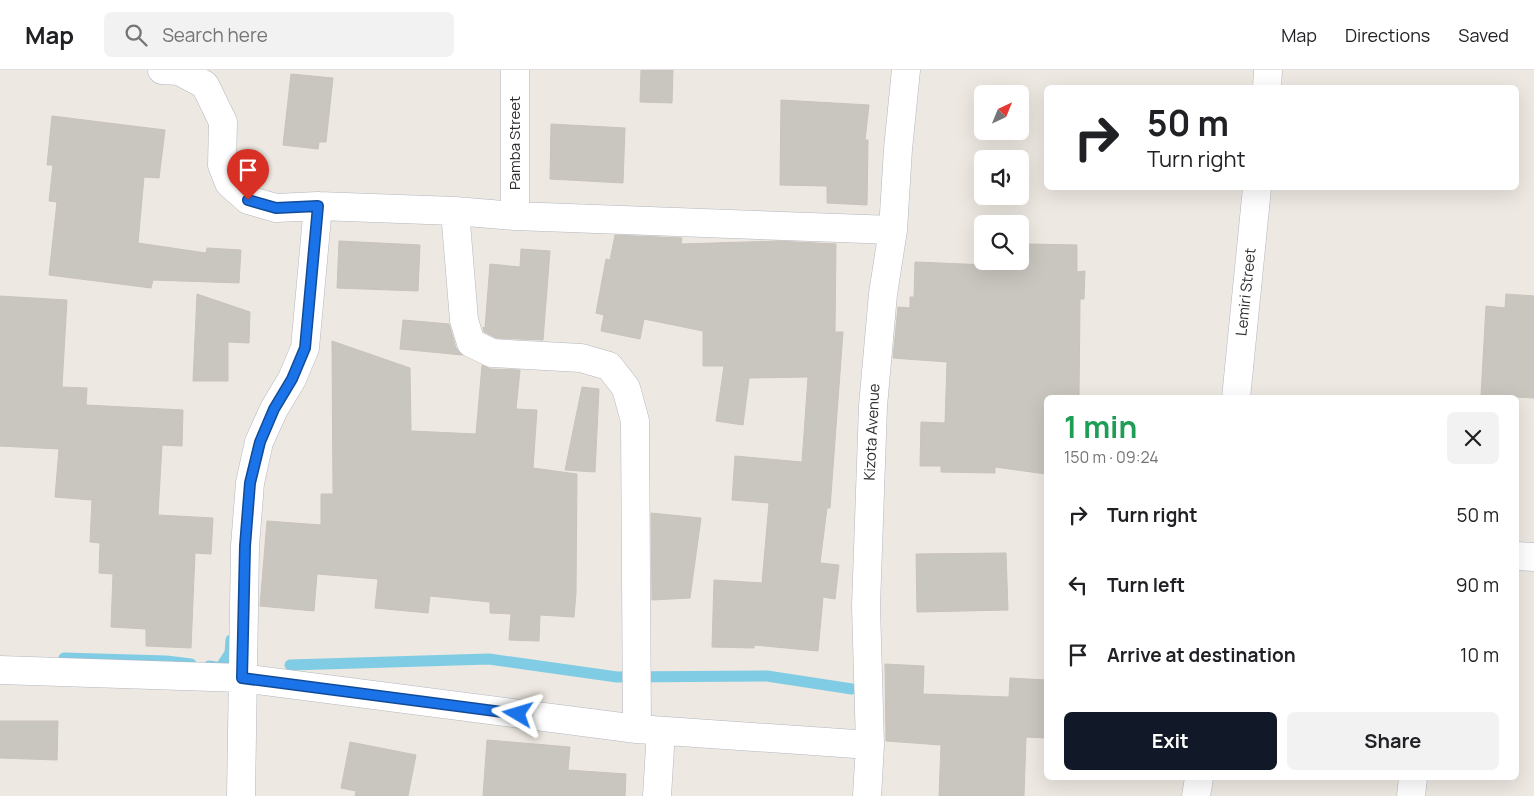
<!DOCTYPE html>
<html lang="en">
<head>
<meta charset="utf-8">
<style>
	body { margin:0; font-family:Manrope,sans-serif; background:#f2f2f2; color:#202124; height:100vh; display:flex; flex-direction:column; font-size:19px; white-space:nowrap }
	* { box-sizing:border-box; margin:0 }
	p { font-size:16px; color:#757577 }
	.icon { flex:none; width:28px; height:28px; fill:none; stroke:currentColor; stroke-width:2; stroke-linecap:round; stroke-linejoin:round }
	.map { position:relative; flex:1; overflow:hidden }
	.side { position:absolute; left:1044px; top:325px; width:475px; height:385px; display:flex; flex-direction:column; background:#fff; border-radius:8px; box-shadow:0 5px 20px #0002 }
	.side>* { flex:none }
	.top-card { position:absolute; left:1044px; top:15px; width:475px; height:105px; border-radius:8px; box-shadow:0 5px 20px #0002; background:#fff; color:#202124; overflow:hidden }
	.needle { width:32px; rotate:43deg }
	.buttons { position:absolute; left:974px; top:15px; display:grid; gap:10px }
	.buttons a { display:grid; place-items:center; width:55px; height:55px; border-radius:8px; background:#fff; box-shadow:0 5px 20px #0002; font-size:25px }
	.pin { position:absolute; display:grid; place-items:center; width:42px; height:42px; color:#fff; margin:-51px -21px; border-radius:50% 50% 50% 0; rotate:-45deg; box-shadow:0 0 5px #0007 }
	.pin .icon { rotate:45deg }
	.me { position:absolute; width:55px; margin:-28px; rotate:277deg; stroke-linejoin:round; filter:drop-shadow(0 0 4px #0008) }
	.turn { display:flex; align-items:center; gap:18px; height:105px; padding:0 20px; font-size:22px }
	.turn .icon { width:65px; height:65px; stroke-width:2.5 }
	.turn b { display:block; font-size:35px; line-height:42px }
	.round { display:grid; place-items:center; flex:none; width:52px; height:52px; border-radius:8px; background:#f2f2f2 }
	.head { display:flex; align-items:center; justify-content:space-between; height:85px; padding:0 20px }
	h1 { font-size:30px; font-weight:700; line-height:38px; color:#1e9e55 }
	.button { display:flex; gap:10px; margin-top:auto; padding:10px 20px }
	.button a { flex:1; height:58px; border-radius:8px; background:#111827; color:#fff; font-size:20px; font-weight:700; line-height:58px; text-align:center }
	.button a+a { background:#f2f2f2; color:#202124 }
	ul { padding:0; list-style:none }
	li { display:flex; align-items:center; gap:15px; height:70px; padding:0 20px }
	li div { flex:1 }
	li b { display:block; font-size:19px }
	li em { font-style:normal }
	header { display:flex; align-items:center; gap:30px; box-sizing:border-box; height:70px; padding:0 25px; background:#fff; border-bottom:1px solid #e0e0e0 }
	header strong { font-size:24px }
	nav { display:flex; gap:28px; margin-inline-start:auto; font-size:18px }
	.search { width:350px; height:45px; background:#f2f2f2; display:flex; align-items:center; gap:12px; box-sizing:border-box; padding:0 18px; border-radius:8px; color:#757577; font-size:19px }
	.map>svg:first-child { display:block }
</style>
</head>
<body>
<header>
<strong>Map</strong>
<div class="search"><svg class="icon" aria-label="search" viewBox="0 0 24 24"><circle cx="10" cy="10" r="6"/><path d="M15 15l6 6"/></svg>Search here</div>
<nav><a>Map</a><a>Directions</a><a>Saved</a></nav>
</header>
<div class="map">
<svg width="1534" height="726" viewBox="0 0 1534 726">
	<rect width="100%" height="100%" fill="#ede8e1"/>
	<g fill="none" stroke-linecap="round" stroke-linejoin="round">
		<path stroke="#7fcce4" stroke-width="11" d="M 64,588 L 166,591 L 191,594
			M 290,595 L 489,589 L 617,607 L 767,606 L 852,619
			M 209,596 L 220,598 L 230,583 L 231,570"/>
	</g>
	<path fill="#c9c6bf" stroke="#c9c3bb" d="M 641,0 L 673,0 L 672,33 L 640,32 Z
		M 291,4 L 333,8 L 326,72 L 319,72 L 318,79 L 283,75 Z
		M 781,30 L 869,35 L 865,70 L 868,70 L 867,135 L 827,133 L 827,116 L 780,115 Z
		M 52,46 L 165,60 L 159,108 L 144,107 L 138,173 L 206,183 L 207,178 L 241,180 L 239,213 L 153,210 L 151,218 L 49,205 L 57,132 L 49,131 L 53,95 L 47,95 Z
		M 551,54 L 625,58 L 623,113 L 550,109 Z
		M 615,165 L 682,168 L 681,174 L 778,171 L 836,174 L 835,262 L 843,262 L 830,438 L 827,438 L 820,493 L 839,495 L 835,529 L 823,527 L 818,581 L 754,575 L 754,578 L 712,577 L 714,510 L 762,513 L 769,433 L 732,430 L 735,386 L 802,392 L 808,307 L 749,308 L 743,355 L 716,351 L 724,296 L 703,296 L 703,261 L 644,249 L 640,269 L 601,261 L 604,245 L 596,243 L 606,189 L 610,190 Z
		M 339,171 L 420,175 L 418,221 L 337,218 Z
		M 1028,174 L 1077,175 L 1077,202 L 1085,201 L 1084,229 L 1080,229 L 1079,328 L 1046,328 L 1046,404 L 995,397 L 995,403 L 941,402 L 941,396 L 920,396 L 921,352 L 945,353 L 947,292 L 893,288 L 898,237 L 910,238 L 910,227 L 914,227 L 915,192 L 989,195 L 989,191 L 1027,191 Z
		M 521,179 L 550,181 L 543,270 L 496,268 L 484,262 L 483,257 L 485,258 L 490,194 L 520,197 Z
		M 197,224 L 250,242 L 249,273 L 228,272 L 228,311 L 193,311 Z
		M 1506,224 L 1534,226 L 1534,328 L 1481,325 L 1486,236 L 1505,238 Z
		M 0,226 L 67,230 L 62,317 L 87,318 L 86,335 L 183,340 L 182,376 L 162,375 L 158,445 L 213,448 L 211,484 L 195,483 L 191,578 L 146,576 L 146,559 L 111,557 L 113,504 L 99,503 L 100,473 L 90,472 L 92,430 L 55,427 L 59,379 L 0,376 Z
		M 403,250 L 449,254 L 456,278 L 462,285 L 400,279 Z
		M 332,271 L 410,298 L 411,361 L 476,364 L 482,295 L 491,299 L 520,300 L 516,339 L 537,340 L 533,398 L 577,404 L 576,523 L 574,547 L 540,545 L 539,571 L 509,570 L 511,544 L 490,543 L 490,532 L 430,526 L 428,543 L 375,538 L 378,509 L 317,504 L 314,541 L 260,536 L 267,451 L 321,455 L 321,424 L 333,424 Z
		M 582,317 L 599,319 L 595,402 L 565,400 Z
		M 651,443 L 701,448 L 690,528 L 652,530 Z
		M 1006,483 L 1008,540 L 917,542 L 916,484 Z
		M 885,594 L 924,596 L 923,624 L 1009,627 L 1010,608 L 1046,610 L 1046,668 L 1026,667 L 1024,726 L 939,726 L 941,675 L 886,671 Z
		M 0,651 L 58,651 L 57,690 L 0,688 Z
		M 487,670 L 570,677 L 568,700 L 626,704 L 625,726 L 483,726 Z
		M 350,672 L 416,685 L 408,726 L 355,726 L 356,721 L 341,718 Z"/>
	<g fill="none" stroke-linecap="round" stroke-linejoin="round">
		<defs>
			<path id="street" d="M 162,0 L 179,1 L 205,15 L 223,52 L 222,95 L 229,113 L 248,130 L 276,138 L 318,136 L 455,141 L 515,146 L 893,160
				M 1267,18 L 1268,0
				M 455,141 L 464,250 L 471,273 L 492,283 L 581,288 L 609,296 L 626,318 L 635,351 L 637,659
				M 515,146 L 515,0
				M 1236,328 L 1257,118
				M 1516,486 L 1534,487
				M 0,600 L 242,608 L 637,659 L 870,675
				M 241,726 L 245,476 L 250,413 L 259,372 L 274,339 L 292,309 L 305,278 L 318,136
				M 657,726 L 661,661
				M 867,726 L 870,675 L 866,536 L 873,336 L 883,224 L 893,160 L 898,79 L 906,0
				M 1196,726 L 1199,708
				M 1411,726 L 1413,708"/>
		</defs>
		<use href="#street" stroke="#b4b7bf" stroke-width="29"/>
		<use href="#street" stroke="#fff" stroke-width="28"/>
	</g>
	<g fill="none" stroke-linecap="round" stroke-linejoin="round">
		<defs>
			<path id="route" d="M 248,130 L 276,138 L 318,136 L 305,278 L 292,309 L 274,339 L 260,372 L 250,413 L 245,476 L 242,608 L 518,644"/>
		</defs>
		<use href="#route" stroke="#114b97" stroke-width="12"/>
		<use href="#route" stroke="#1a73e8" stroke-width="9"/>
	</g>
	<g text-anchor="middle" stroke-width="5" stroke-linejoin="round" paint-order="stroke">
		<g font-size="15" fill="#2d2d2d" stroke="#fff">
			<text transform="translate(515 73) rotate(-90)" y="5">Pamba Street</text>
			<text transform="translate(1246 222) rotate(-84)" y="5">Lemiri Street</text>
			<text transform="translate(872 362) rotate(-87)" y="5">Kizota Avenue</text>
		</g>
	</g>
</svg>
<div class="buttons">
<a><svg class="needle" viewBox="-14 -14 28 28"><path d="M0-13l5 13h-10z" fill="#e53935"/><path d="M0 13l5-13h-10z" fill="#757577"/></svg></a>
<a><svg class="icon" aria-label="sound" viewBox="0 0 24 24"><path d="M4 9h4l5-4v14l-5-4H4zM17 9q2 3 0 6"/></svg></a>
<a><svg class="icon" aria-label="search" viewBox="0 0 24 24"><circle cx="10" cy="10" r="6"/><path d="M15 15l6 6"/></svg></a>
</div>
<div class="pin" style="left:248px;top:130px;background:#d93025"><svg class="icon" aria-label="arrive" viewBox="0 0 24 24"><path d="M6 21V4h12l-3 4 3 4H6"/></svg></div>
<svg class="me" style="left:518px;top:644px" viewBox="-20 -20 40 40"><path d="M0-17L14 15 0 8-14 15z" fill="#1a73e8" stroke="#fff" stroke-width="4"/></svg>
<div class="top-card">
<div class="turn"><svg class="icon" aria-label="right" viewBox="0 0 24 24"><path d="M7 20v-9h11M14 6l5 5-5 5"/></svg><div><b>50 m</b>Turn right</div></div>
</div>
<section class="side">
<div class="head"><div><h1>1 min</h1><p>150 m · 09:24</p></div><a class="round"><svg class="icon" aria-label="close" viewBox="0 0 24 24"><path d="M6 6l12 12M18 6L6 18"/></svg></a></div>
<ul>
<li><svg class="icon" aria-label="right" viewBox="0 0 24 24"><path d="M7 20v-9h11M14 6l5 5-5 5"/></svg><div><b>Turn right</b></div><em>50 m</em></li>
<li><svg class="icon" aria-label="left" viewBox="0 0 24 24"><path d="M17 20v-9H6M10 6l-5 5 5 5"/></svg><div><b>Turn left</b></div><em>90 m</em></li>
<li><svg class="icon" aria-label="arrive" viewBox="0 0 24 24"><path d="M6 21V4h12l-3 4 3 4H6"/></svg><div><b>Arrive at destination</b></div><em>10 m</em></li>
</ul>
<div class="button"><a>Exit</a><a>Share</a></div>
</section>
</div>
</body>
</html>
